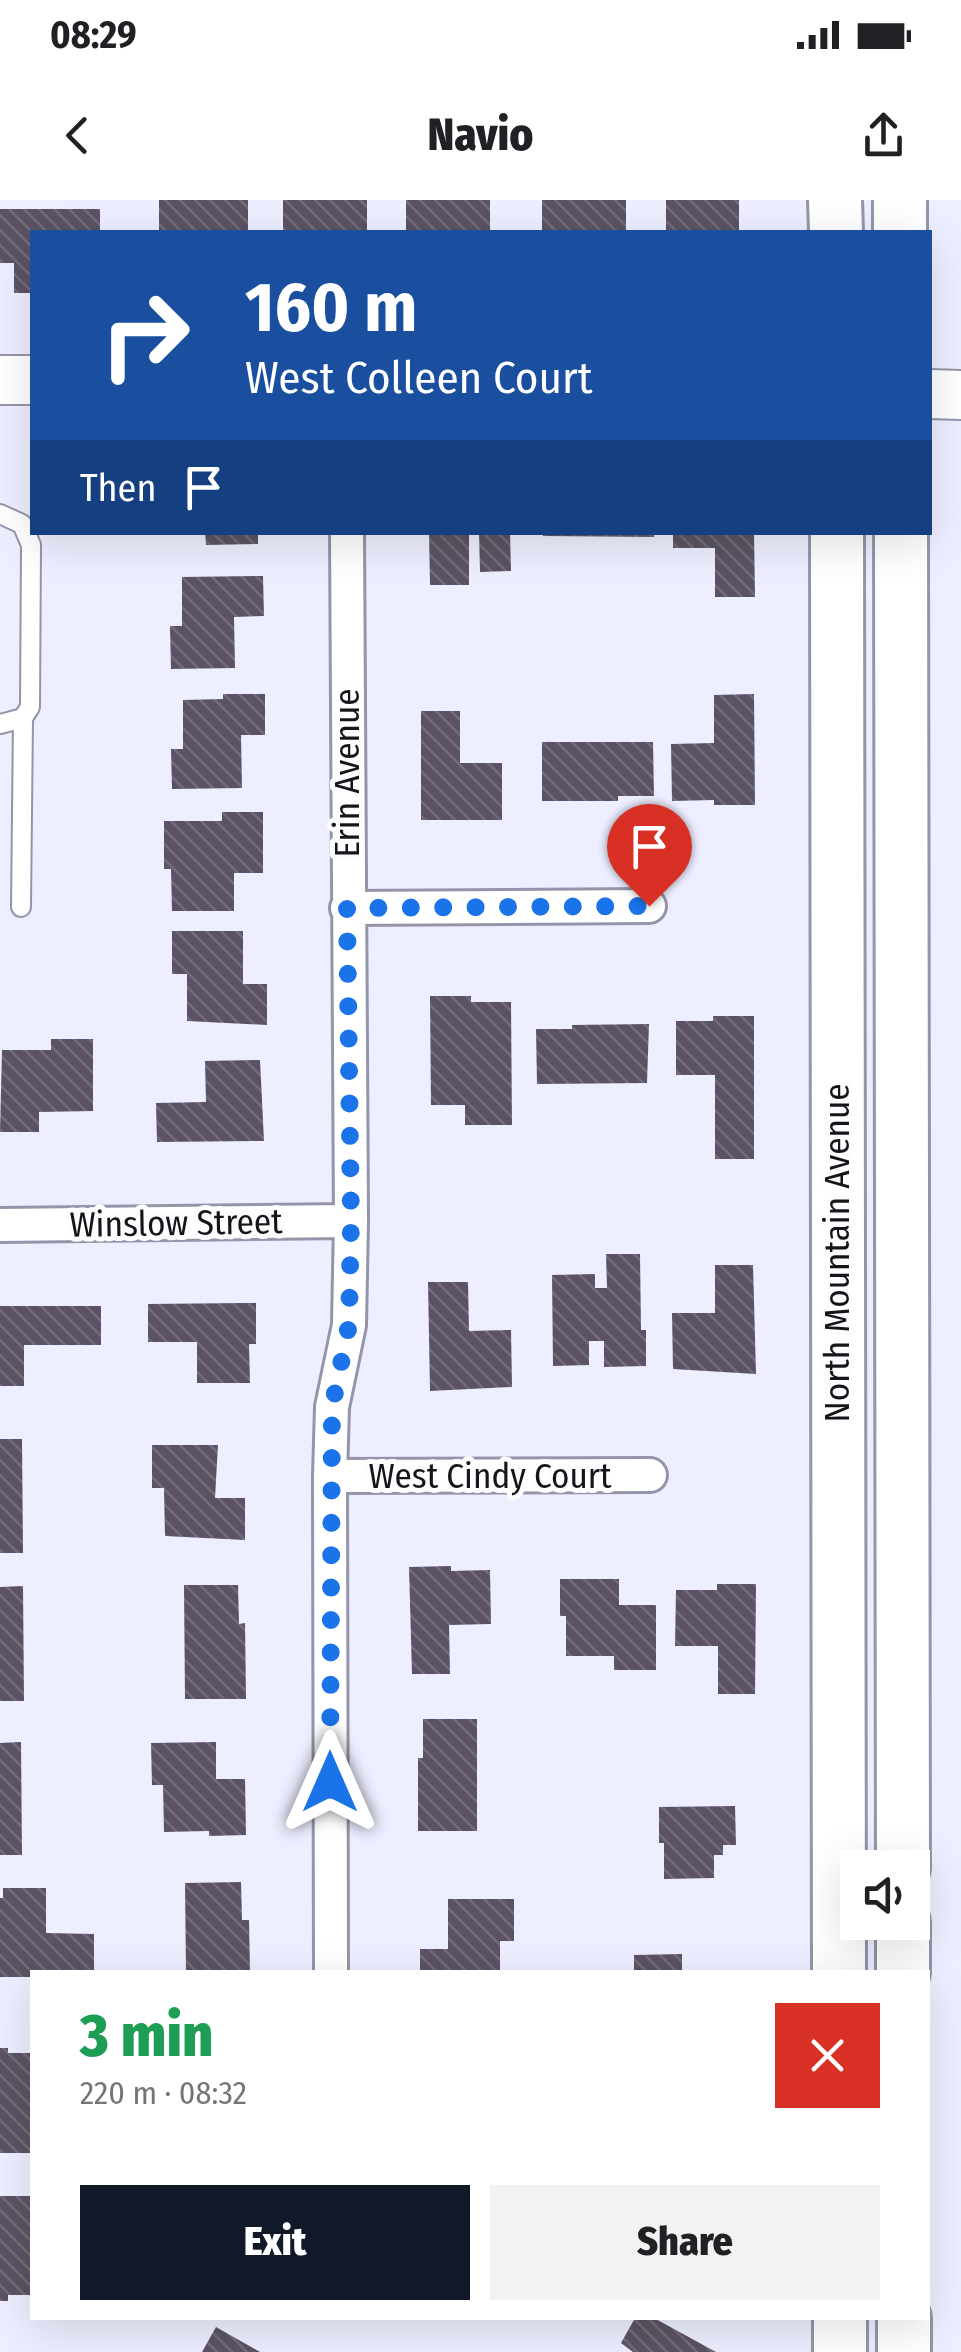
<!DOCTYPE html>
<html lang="en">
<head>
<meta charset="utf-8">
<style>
	body { margin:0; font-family:"Fira Sans Condensed",sans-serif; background:#f2f2f2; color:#202124; height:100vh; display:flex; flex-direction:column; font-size:38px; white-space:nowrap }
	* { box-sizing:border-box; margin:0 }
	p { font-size:32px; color:#757577 }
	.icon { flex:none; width:55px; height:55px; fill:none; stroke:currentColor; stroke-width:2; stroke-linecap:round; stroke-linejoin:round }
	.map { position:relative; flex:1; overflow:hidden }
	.side { position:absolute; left:30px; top:1770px; width:900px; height:350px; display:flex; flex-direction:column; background:#fff; border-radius:0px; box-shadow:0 10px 40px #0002 }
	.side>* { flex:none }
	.hud { position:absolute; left:30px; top:30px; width:902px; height:305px; border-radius:0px; box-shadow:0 10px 40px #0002; background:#1a4fa0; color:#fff; overflow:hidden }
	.controls { position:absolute; left:840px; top:1650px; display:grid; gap:20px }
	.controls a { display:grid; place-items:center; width:90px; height:90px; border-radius:0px; background:#fff; box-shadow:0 10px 40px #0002; font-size:50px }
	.pin { position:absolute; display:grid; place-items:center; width:85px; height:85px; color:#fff; margin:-102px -42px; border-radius:50% 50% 50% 0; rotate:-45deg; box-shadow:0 0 10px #0007 }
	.pin .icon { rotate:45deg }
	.me { position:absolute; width:110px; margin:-55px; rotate:0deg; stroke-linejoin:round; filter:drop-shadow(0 0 8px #0008) }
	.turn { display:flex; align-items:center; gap:35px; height:210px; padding:0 50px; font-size:45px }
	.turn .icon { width:130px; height:130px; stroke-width:2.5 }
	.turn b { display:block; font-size:70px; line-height:85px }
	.then { display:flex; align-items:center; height:95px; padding:0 50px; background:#0003; gap:20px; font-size:38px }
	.round { display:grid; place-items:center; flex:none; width:105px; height:105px; border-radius:0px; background:#f2f2f2 }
	.summary { display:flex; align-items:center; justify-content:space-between; height:170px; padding:0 50px }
	h1 { font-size:60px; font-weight:800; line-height:75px; color:#1e9e55 }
	.button { display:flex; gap:20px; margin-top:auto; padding:20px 50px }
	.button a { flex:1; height:115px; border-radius:0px; background:#111827; color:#fff; font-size:40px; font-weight:800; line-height:115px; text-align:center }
	.button a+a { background:#f2f2f2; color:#202124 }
	.status { display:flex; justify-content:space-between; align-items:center; height:70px; padding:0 50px; background:#fff; direction:ltr }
	.status svg { height:28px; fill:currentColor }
	header { display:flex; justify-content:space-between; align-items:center; height:130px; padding:0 50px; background:#fff; font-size:45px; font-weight:800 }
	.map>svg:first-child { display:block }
</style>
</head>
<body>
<div class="status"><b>08:29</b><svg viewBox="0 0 49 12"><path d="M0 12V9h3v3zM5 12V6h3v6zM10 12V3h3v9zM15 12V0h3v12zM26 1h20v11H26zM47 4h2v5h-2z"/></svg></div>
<header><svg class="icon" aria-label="back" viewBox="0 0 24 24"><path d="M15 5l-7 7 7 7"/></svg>Navio<svg class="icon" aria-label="share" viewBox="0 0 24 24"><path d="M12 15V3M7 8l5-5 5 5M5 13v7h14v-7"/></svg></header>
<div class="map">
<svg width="961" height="2152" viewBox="0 0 961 2152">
	<defs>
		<pattern id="building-back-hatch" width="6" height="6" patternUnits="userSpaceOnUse" patternTransform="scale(2.5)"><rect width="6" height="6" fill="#5b5363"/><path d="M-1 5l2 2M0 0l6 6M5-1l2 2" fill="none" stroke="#726c79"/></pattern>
	</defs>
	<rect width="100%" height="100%" fill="#edeeff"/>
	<path fill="url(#building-back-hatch)" d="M 159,0 L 248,0 L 248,32 L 159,32 Z
		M 283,0 L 367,0 L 367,32 L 283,32 Z
		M 406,0 L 490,0 L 490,32 L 406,32 Z
		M 542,0 L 626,0 L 626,32 L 542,32 Z
		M 666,0 L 739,0 L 739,32 L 666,32 Z
		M 0,9 L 100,9 L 100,32 L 32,32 L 32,93 L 14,93 L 14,63 L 0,63 Z
		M 205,332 L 258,332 L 258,344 L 206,345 Z
		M 429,332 L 469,332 L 469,385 L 430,385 Z
		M 479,332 L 510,332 L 511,371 L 480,372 Z
		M 543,332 L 654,332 L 654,337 L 543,336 Z
		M 673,332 L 754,332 L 755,397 L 715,397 L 715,348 L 673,348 Z
		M 263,376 L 264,416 L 234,417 L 235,468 L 171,469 L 170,426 L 182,426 L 182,377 Z
		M 223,494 L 265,494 L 265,535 L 241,535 L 242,588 L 172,589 L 171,549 L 183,549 L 183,500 L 223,499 Z
		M 754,494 L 755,605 L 714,605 L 714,600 L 672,601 L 671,544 L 714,543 L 714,495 Z
		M 421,511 L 460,511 L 460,563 L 502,563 L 502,620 L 421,620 Z
		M 542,542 L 653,542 L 654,596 L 618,596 L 618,601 L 542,601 Z
		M 222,612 L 263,612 L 263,673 L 234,673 L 234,711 L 172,711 L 171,669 L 164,669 L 164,621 L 222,621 Z
		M 172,731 L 243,731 L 243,784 L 267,784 L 267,825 L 187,821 L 187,774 L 172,774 Z
		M 430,796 L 471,796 L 471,802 L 511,802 L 512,925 L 465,925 L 465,905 L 431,905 Z
		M 713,816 L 754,816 L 754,959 L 715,959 L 715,875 L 676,875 L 676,821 L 713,821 Z
		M 649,824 L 647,883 L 537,884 L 536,829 L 572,829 L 572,825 Z
		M 51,839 L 93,839 L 93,911 L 39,912 L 39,932 L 0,932 L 2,850 L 51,850 Z
		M 260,860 L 264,941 L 157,942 L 156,903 L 206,902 L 205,861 Z
		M 606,1054 L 640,1054 L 641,1130 L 646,1130 L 646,1166 L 604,1167 L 604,1141 L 589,1141 L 589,1165 L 553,1166 L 552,1075 L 595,1074 L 595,1088 L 607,1088 Z
		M 715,1065 L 753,1065 L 756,1174 L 673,1169 L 672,1113 L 715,1113 Z
		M 428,1082 L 468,1082 L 469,1131 L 511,1130 L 512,1187 L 430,1191 Z
		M 243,1103 L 256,1103 L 256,1144 L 249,1144 L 250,1183 L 197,1183 L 197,1142 L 148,1142 L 148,1104 Z
		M 0,1106 L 101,1106 L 101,1145 L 24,1145 L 24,1186 L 0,1186 Z
		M 0,1239 L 22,1239 L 23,1353 L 0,1353 Z
		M 152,1245 L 218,1245 L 215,1298 L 245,1298 L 245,1340 L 165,1336 L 164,1288 L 152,1288 Z
		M 451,1366 L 451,1371 L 490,1370 L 491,1424 L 449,1425 L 450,1474 L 412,1474 L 409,1367 Z
		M 560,1379 L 619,1379 L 619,1405 L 656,1405 L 656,1470 L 614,1470 L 614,1456 L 566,1456 L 566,1416 L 560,1416 Z
		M 717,1384 L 756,1384 L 755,1494 L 718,1494 L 718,1446 L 675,1446 L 676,1390 L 717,1390 Z
		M 184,1385 L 238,1385 L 239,1424 L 245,1423 L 246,1499 L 185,1499 Z
		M 23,1386 L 24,1501 L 0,1501 L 0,1387 Z
		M 423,1519 L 477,1519 L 477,1631 L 418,1631 L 418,1558 L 423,1558 Z
		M 21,1542 L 22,1655 L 0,1655 L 0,1543 Z
		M 216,1542 L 216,1579 L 245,1579 L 246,1635 L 209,1636 L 209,1631 L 164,1632 L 163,1585 L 152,1585 L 151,1543 Z
		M 735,1606 L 736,1645 L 723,1645 L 723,1655 L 714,1655 L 714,1678 L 664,1679 L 664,1643 L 659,1643 L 659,1607 Z
		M 241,1682 L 242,1720 L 249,1720 L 250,1772 L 186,1772 L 185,1683 Z
		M 3,1688 L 46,1688 L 46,1733 L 94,1734 L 94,1772 L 32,1772 L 32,1777 L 0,1777 L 0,1698 L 3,1698 Z
		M 448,1699 L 514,1699 L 514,1741 L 500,1741 L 500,1772 L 420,1772 L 420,1749 L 448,1749 Z
		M 682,1754 L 682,1772 L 634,1772 L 634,1755 Z
		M 0,1848 L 8,1848 L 8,1853 L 32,1853 L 32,1953 L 0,1953 Z
		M 0,1996 L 32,1996 L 32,2095 L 8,2095 L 8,2101 L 0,2101 Z
		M 635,2118 L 654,2118 L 716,2152 L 633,2152 L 621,2143 Z
		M 216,2127 L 260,2152 L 202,2152 Z"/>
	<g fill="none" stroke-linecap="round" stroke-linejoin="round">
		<defs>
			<path id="lane" d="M 0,314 L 22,324 L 31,345 L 30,507 L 23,518 L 0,524
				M 21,707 L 23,518"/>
			<path id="street" d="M 347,708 L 649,706
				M 0,1025 L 351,1021
				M 330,1276 L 650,1275
				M 331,1772 L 330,1276 L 332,1207 L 349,1125 L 351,1021 L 347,332"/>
			<path id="secondary" d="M 0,180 L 32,180
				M 930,194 L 961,195"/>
			<path id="primary" d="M 835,0 L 836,32
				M 900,0 L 900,32
				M 837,332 L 839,1772
				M 901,332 L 903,1668
				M 903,1722 L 903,1772
				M 840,2118 L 840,2152
				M 904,2118 L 904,2152"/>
		</defs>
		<use href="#lane" stroke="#9495a8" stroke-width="22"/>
		<use href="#street" stroke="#9495a8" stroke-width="38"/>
		<use href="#secondary" stroke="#9495a8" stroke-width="52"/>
		<use href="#primary" stroke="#9495a8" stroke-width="58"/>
		<use href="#lane" stroke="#fff" stroke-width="18"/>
		<use href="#street" stroke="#fff" stroke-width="32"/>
		<use href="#secondary" stroke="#fff" stroke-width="48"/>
		<use href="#primary" stroke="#fff" stroke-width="52"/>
	</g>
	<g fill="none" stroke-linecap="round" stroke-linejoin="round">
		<path stroke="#1a73e8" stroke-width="18" stroke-dasharray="0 32.4" d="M 330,1582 L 332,1207 L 349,1125 L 351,1021 L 347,708 L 649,706"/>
	</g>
	<g text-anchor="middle" stroke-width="10" stroke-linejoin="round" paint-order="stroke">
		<g font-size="35" fill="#14141b" stroke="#fdfdfd">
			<text transform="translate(347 573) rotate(-90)" y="12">Erin Avenue</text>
			<text transform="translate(176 1023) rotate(-1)" y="12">Winslow Street</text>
			<text transform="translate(837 1053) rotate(-90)" y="12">North Mountain Avenue</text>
			<text x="490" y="1288">West Cindy Court</text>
		</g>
	</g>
</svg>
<div class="controls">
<a><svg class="icon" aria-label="sound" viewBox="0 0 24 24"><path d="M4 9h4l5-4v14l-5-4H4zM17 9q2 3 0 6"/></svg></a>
</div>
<div class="pin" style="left:649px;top:706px;background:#d93025"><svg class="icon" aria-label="arrive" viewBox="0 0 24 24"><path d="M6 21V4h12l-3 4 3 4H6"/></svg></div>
<svg class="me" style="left:330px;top:1582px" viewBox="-20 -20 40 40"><path d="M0-17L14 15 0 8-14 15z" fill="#1a73e8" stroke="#fff" stroke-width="4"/></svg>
<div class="hud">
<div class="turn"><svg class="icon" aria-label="right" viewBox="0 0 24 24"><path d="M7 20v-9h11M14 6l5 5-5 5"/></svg><div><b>160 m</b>West Colleen Court</div></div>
<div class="then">Then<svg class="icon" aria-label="arrive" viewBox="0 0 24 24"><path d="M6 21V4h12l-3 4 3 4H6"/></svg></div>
</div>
<section class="side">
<div class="summary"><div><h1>3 min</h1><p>220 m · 08:32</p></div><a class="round" style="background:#d93025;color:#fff"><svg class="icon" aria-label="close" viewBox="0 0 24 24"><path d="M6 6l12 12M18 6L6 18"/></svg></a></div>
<div class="button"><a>Exit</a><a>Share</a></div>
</section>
</div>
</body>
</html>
